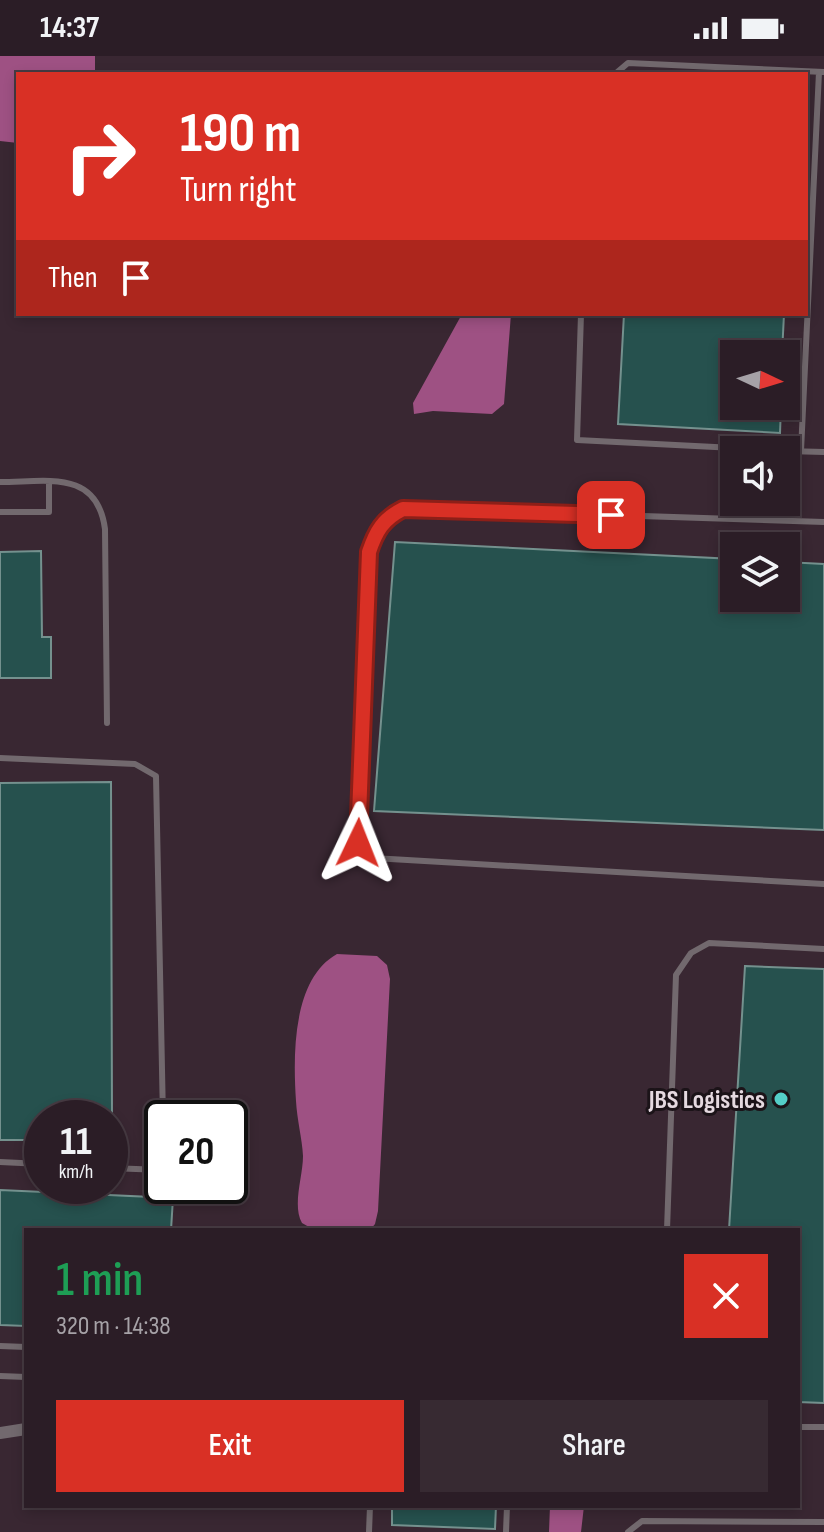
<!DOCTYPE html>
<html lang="en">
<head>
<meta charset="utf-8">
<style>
	body { margin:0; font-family:"Sofia Sans Condensed",sans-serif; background:#372a32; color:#f1f3f6; height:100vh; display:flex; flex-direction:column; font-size:30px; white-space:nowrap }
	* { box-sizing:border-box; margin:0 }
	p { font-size:26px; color:#a6a2a7 }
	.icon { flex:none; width:44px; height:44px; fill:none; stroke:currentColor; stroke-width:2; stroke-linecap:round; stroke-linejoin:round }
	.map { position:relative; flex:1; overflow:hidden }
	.sheet { position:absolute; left:24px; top:1172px; width:776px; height:280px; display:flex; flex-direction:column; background:#2b1d26; border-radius:0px; box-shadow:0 4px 12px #0003,0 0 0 2px #473b43 }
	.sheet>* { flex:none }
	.top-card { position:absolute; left:16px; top:16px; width:792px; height:244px; border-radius:0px; box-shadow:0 4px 12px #0003,0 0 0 2px #473b43; background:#d93025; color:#fff; overflow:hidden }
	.needle { width:52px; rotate:94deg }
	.fabs { position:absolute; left:720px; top:284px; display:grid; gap:16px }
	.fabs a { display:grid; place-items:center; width:80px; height:80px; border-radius:0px; background:#2b1d26; box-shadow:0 4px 12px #0003,0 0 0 2px #473b43; font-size:40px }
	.speed { position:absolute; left:24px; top:1044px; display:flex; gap:16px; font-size:40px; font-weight:700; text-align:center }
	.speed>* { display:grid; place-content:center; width:104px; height:104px; border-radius:50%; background:#2b1d26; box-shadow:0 4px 12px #0003,0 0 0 2px #473b43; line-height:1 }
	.speed small { font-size:20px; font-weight:400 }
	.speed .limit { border:4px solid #111; border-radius:12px; background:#fff; color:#111 }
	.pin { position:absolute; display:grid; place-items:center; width:68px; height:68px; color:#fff; margin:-34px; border-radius:16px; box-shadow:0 4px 12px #0006 }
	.me { position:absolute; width:88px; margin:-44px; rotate:2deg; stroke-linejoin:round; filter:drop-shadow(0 0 6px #0008) }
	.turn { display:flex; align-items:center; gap:28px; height:168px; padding:0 32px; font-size:36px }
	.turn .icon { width:104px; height:104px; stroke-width:2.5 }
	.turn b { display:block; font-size:56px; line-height:68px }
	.then { display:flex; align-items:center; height:76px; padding:0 32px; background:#0003; gap:16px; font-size:30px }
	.round { display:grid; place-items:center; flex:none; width:84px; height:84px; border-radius:0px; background:#372a32 }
	.headline { display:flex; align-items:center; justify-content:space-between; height:136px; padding:0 32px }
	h1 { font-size:48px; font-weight:600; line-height:60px; color:#1e9e55 }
	.cta { display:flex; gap:16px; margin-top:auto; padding:16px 32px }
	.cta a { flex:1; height:92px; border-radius:0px; background:#d93025; color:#fff; font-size:32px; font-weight:600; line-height:92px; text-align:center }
	.cta a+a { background:#372a32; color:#f1f3f6 }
	.status { display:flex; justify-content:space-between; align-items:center; height:56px; padding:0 40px; background:#2b1d26; direction:ltr }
	.status svg { height:22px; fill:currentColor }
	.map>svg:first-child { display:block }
</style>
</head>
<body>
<div class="status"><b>14:37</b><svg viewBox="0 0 49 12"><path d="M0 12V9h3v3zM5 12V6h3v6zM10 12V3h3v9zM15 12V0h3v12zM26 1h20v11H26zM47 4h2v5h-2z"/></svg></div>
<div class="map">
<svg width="824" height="1476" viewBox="0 0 824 1476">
	<rect width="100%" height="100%" fill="#392732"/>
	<path fill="#9e5183" d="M 0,0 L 95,0 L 95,18 L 18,18 L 18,87 L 0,85 Z
		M 462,258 L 511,258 L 504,348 L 492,358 L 433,355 L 414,358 L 413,347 Z
		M 337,898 L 377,900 L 387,909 L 390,923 L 378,1155 L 375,1168 L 370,1174 L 309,1171 L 302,1167 C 292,1149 303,1121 303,1100 C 302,1082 297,1064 296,1045 C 293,1000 292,923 337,898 Z
		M 550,1450 L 584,1450 L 581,1476 L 549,1476 Z"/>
	<path fill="#26514e" stroke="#74918e" stroke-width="2" d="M 624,258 L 784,258 L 782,298 L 734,298 L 734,350 L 781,350 L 780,377 L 618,368 Z
		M 395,486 L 734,503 L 734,542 L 786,542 L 786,506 L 824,508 L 824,774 L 374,755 Z
		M 41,495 L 42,581 L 51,581 L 51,622 L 0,622 L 0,496 Z
		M 111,726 L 112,1062 L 42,1062 L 42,1084 L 0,1084 L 0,727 Z
		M 745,910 L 824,913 L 824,1347 L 798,1346 L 798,1174 L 729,1174 Z
		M 0,1134 L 173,1142 L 171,1174 L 26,1174 L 26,1270 L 0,1269 Z
		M 392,1450 L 496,1450 L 495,1473 L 392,1469 Z"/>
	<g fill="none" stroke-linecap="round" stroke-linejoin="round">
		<path stroke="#72696e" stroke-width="6" d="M 615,18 L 628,7 L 824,16
			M 581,258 L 577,384 L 775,394
			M 786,395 L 824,396
			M 801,395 L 819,16
			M 0,426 C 47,426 97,413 105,473 L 107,667
			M 0,456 L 49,456 L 49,425
			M 824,466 L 428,453 C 391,453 381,461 369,496 L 358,787 L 363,797 L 373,802 L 824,828
			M 0,702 L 135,708 L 156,720 L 163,1062
			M 0,1106 L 42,1108
			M 110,1112 L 162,1114
			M 667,1174 L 676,919 L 691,897 L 709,887 L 824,893
			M 0,1290 L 26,1291
			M 0,1320 L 26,1321
			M 798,1371 L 824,1371
			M 369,1476 L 370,1450
			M 506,1476 L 507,1450
			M 628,1476 L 642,1465 L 824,1466"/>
		<path stroke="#72696e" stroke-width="12" d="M 0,1377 L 26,1373"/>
	</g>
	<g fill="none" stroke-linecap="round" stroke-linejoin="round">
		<defs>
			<path id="route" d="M 358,787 L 369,496 C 376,475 383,463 403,453 L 611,459"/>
		</defs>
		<use href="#route" stroke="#8d1f18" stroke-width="20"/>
		<use href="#route" stroke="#d93025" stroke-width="14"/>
	</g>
	<circle fill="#54cdc7" stroke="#1b1318" stroke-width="3" cx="781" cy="1043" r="8"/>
	<g text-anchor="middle" stroke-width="6" stroke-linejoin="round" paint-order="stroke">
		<g font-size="26" font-weight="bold" fill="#e5d9e0" stroke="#1b1318" text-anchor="end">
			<text x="765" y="1052">JBS Logistics</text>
		</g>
	</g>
</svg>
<div class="fabs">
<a><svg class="needle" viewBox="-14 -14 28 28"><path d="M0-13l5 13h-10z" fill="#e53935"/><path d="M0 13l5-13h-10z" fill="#a6a2a7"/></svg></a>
<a><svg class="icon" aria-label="sound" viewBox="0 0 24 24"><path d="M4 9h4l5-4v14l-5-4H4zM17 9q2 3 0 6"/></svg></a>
<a><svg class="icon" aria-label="layers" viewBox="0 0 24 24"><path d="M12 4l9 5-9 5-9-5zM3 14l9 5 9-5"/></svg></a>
</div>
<div class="speed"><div>11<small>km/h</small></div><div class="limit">20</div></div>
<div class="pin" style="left:611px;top:459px;background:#d93025"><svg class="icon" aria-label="arrive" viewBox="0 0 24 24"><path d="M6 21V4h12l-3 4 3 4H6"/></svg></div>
<svg class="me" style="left:358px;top:787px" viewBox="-20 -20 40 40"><path d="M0-17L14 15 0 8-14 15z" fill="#d93025" stroke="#fff" stroke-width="4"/></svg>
<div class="top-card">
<div class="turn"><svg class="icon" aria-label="right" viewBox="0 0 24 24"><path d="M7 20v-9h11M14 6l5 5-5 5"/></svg><div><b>190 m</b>Turn right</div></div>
<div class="then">Then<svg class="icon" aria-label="arrive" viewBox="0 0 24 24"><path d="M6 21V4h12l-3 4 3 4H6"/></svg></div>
</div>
<section class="sheet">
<div class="headline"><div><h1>1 min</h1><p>320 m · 14:38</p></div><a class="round" style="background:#d93025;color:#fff"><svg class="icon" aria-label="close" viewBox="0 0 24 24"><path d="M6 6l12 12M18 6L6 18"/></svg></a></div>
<div class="cta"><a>Exit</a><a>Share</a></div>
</section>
</div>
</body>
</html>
